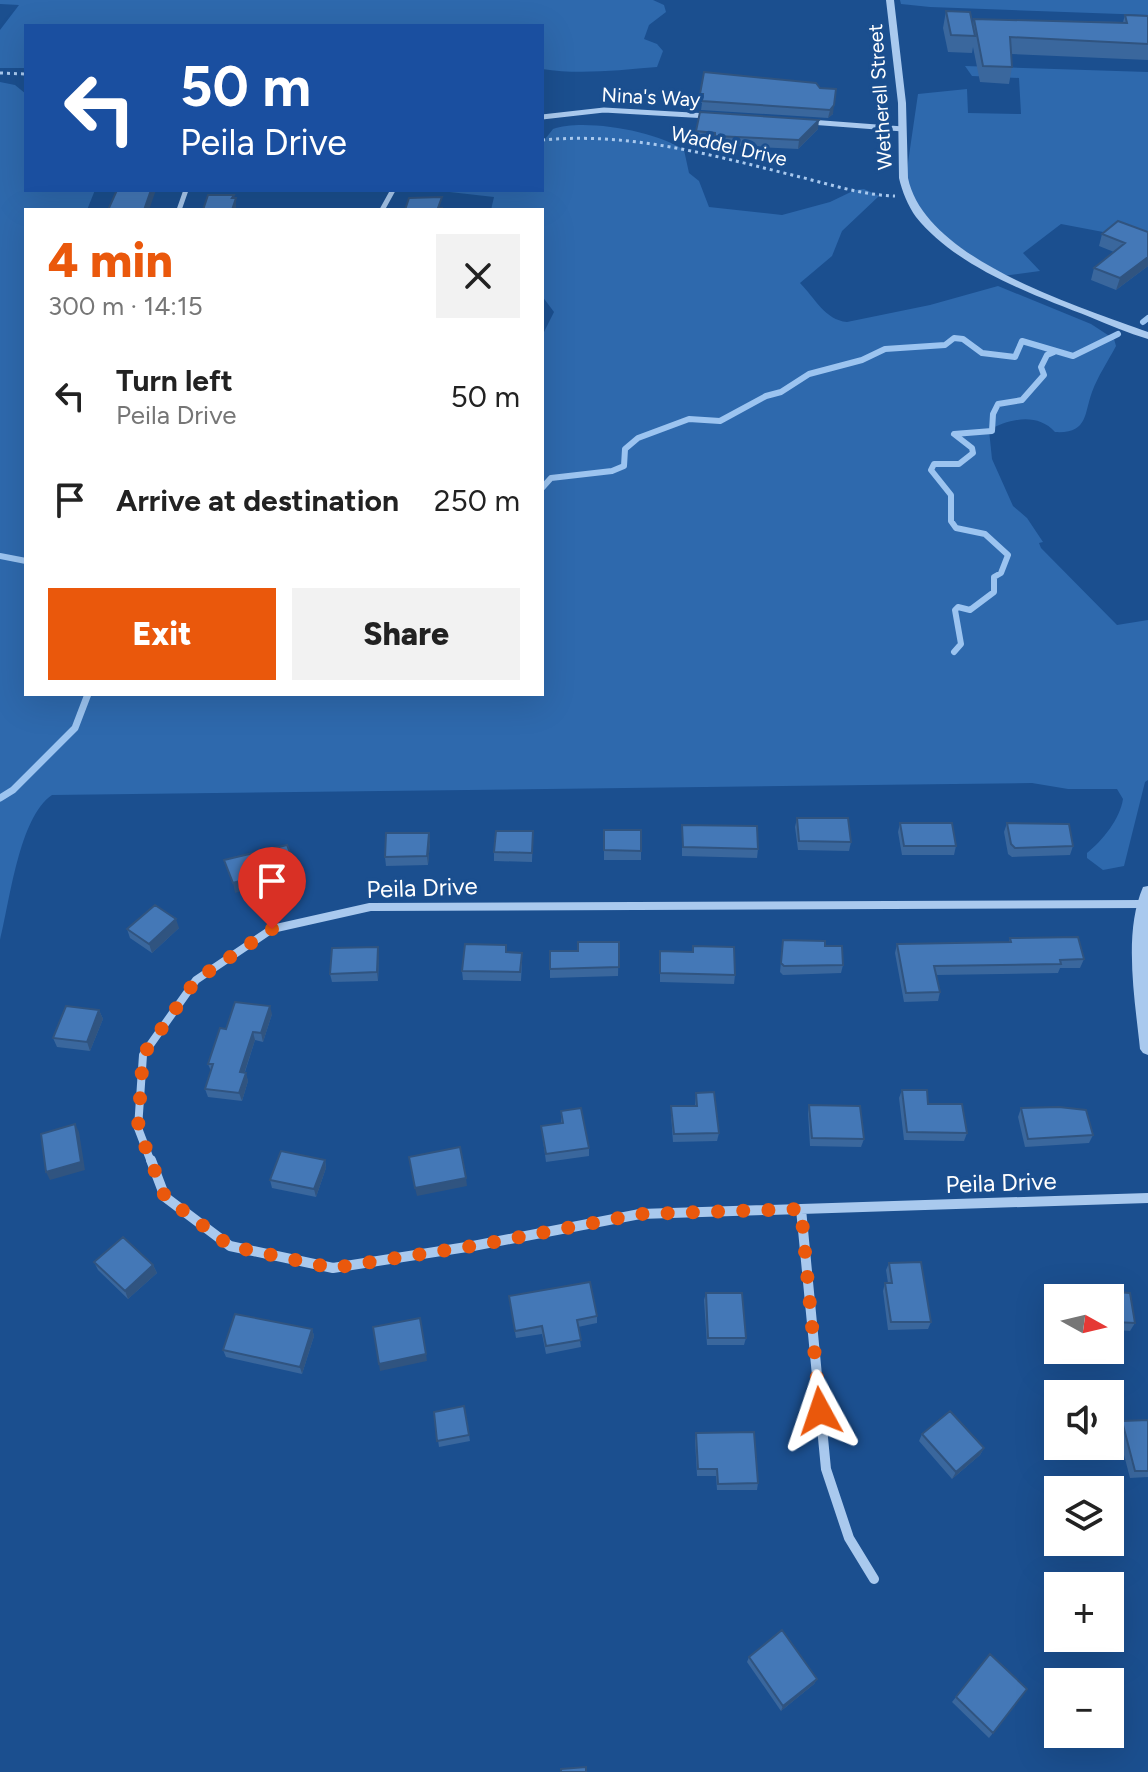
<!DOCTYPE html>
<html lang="en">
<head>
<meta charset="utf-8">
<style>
	body { margin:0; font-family:Figtree,sans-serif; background:#f2f2f2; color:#222; height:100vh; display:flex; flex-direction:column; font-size:30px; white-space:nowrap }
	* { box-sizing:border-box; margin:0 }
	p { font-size:26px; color:#767676 }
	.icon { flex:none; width:44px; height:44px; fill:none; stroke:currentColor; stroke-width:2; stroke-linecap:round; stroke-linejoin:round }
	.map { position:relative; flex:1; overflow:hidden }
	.panel { position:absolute; left:24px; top:208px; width:520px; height:488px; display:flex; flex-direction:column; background:#fff; border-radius:0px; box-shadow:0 8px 32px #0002 }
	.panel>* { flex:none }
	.hud { position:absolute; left:24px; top:24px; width:520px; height:168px; border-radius:0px; box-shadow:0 8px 32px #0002; background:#1a4fa0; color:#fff; overflow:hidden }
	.needle { width:52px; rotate:98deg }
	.controls { position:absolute; left:1044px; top:1284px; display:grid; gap:16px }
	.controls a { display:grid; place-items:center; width:80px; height:80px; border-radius:0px; background:#fff; box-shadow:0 8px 32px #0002; font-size:40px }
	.pin { position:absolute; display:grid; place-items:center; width:68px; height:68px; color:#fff; margin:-82px -34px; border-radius:50% 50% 50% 0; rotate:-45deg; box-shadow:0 0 8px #0007 }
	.pin .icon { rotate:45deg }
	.me { position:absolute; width:88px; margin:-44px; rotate:355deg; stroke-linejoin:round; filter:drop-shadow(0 0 6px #0008) }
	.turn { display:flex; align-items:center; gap:28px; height:168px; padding:0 24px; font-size:36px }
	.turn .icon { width:104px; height:104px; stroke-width:2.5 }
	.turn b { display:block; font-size:56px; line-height:68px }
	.round { display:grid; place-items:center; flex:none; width:84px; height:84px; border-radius:0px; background:#f2f2f2 }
	.summary { display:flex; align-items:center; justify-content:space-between; height:136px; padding:0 24px }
	h1 { font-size:48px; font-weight:800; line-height:60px; color:#ea580c }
	.action { display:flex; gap:16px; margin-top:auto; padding:16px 24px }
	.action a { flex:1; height:92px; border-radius:0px; background:#ea580c; color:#fff; font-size:32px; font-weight:800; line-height:92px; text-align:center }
	.action a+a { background:#f2f2f2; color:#222 }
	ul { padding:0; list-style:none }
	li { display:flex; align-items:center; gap:24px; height:104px; padding:0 24px }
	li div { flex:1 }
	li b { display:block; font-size:30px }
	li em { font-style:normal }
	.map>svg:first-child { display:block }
</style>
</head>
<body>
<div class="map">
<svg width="1148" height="1772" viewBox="0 0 1148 1772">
	<rect width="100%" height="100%" fill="#1b4f8f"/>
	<path fill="#2e69ad" d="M 0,0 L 653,0 L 664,5 L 666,12 L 649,25 L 644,39 L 657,44 L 663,51 L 657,67 C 619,70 580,75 542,69 L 542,26 L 26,26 L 26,68 L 0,68 L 0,30 L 19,5 L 0,4 Z
		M 900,0 L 1148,0 L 1148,15 L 930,7 L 901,4 Z
		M 965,66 L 1148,72 L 1148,245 L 1119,235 L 1061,224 L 1023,253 L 1040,271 L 1002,276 L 932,228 L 905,183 L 918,94 L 967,89 L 968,113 L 1021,114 L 1019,78 L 972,76 Z
		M 0,82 L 15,85 L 26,94 L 26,190 L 95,190 L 87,210 L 26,210 L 26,694 L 542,694 L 542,336 L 554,312 L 542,296 L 542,210 L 491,210 L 494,197 L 432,190 L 542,190 L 542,143 L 553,129 C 583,118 657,131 684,150 L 689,173 L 699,181 L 709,207 L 782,215 L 830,202 L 855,190 L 864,189 L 879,196 L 842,231 L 832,256 L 800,283 C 815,298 825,320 847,322 L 930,305 L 998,286 L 1091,324 L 1114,339 L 1116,346 C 1108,361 1098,376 1092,392 C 1084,414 1088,434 1055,432 C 1037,412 1009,419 989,430 L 992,459 L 1013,506 L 1027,518 L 1043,542 L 1039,543 L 1041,548 L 1117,625 L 1148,620 L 1148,780 L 1145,782 L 1124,866 L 1103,870 L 1087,858 L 1087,853 C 1103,840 1120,819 1123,799 L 1117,789 L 1068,789 L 1032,783 L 52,795 C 19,817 10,901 0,940 Z"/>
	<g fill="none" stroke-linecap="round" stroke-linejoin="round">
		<path stroke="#9cc4f0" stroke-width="6" d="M 1143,322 L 1148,318
			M 542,488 L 551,478 L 612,471 L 624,466 L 625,449 L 638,438 L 689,419 L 720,421 L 766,396 L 781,392 L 809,374 L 862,360 L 885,349 L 945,345 L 954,338 L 963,339 L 982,353 L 1015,357 L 1022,341 L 1073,356 L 1118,334
			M 0,556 L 26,561
			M 954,652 L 961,644 L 955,610 L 958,607 L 970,610 L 994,592 L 994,577 L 1001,573 L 1008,555 L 985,534 L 956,528 L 951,521 L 951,495 L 931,470 L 934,464 L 959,464 L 973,453 L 972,448 L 954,434 L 992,431 L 993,414 L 998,404 L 1022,400 L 1044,375 L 1041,367 L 1047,355 L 1054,352"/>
		<path stroke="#9cc4f0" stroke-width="7" d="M 0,798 L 13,790 L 75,728 L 88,694"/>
		<path stroke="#a9c9ee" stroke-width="3" stroke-dasharray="3 4" stroke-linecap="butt" d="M 0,73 L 26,74
			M 542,140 C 629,132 708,154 792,175 C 826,183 860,195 895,196"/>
		<path stroke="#a9c9ee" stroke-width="5" d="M 542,117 L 604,110 L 708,116
			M 810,122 L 903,129
			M 179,210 L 186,190
			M 382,210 L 393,190"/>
		<path stroke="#a9c9ee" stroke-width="8" d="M 151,1162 L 138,1128 L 143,1055 L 196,980 L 272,929 L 370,907 L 1144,904"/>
		<path stroke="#a9c9ee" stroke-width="10" d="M 151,1160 L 165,1197 L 230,1246 L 333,1268 L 473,1246 L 640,1214 L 1148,1198
			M 801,1209 L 826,1469 L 849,1538 L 874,1579"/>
		<path fill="#a9c9ee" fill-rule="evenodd" d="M 886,0 L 894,0 L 906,103 L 908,178 C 925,260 1078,306 1148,332 L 1148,339 C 1128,333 1109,325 1090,317 C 1033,295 956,267 916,217 C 908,206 902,191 899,178 L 898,103 Z
			M 1148,886 L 1148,1055 L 1143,1053 L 1140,1049 C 1135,1000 1123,933 1143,887 Z"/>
	</g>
	<path fill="#3a679d" d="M 946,11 L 973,25 L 974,19 L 1123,22 L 1125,15 L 1148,16 L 1148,60 L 1011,54 L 1012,67 L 1009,84 L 980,82 L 973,47 L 972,53 L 948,52 L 943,28 Z
		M 816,83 L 833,114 L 828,118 L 701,110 L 702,103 L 699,103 L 700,94 Z
		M 818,129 L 798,149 L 714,145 L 714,142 L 695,140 L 696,131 Z
		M 1148,232 L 1148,266 L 1116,290 L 1091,280 L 1094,268 L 1114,252 L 1099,246 L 1102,234 Z
		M 797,818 L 851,842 L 849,851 L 798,850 L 795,827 Z
		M 900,823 L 956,846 L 954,855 L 902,855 L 898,832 Z
		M 1007,823 L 1073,846 L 1070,855 L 1012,857 L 1008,854 L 1004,832 Z
		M 682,825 L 758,849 L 757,858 L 682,856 Z
		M 604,830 L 641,830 L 641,860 L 604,860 Z
		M 533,831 L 532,862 L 494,861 L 494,852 Z
		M 429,833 L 430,842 L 428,865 L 386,866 L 385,857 Z
		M 179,928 L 152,953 L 130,938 L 127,929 Z
		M 1010,938 L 1084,959 L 1080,968 L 1060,968 L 1058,973 L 936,975 L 940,992 L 938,1001 L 904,1002 L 895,953 L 897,944 L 1009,942 Z
		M 783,940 L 825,946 L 843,965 L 841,973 L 783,975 L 780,972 Z
		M 619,942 L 618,976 L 550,978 L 550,951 L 578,951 Z
		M 506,945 L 506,952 L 522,962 L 521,981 L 463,980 L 462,971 Z
		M 693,946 L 735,975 L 734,984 L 660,982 L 660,951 L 692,952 Z
		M 379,955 L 378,981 L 332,982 L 330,974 Z
		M 99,1010 L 103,1019 L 90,1051 L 57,1047 L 53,1038 Z
		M 272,1014 L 263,1042 L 255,1040 L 245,1072 L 248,1081 L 242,1101 L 208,1097 L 205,1089 L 211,1071 L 208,1064 L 226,1029 Z
		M 902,1090 L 928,1104 L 967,1133 L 964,1141 L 904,1140 L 899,1098 Z
		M 696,1093 L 719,1133 L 717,1141 L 673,1142 L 671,1115 L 671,1106 L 695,1106 Z
		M 809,1105 L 864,1139 L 861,1147 L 810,1146 L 808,1113 Z
		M 1021,1108 L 1093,1135 L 1089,1143 L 1025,1147 L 1018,1117 Z
		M 561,1111 L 589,1148 L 589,1156 L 546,1162 L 541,1126 L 561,1123 Z
		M 325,1160 L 326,1168 L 316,1197 L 272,1188 L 270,1180 Z
		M 94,1262 L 153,1265 L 157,1273 L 128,1299 L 98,1270 Z
		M 889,1263 L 931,1322 L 928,1329 L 888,1330 L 883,1291 L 885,1283 L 888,1283 L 886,1270 Z
		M 1086,1290 L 1130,1293 L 1135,1323 L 1130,1331 L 1116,1330 L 1119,1348 L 1115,1355 L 1061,1352 L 1061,1350 L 1110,1350 L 1110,1298 L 1082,1298 Z
		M 706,1293 L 746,1338 L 744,1345 L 707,1345 L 704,1300 Z
		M 509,1296 L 597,1316 L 597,1323 L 578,1327 L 581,1347 L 546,1354 L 542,1334 L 516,1338 Z
		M 312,1329 L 314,1336 L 302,1374 L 226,1357 L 223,1350 Z
		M 434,1412 L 469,1435 L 470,1441 L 439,1447 Z
		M 1148,1420 L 1148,1477 L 1130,1478 L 1117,1428 L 1122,1421 Z
		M 696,1433 L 758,1483 L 757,1490 L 717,1490 L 716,1476 L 697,1476 L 695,1440 Z
		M 922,1434 L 984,1448 L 980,1455 L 952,1479 L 919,1441 Z
		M 990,1654 L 993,1733 L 989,1738 L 952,1702 Z
		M 749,1657 L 817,1679 L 814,1684 L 781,1711 L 747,1662 Z"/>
	<path fill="#305480" d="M 834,105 L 833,114 L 828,118 L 830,110 Z
		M 819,120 L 818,129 L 798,149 L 799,140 Z
		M 151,190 L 156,190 L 149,210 L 144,210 Z
		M 234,195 L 235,201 L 236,198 L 236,210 L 232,210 Z
		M 1148,257 L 1148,266 L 1116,290 L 1120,278 Z
		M 429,833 L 430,842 L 428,865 L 427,856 Z
		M 295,864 L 297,873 L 235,893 L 233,883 Z
		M 176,919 L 179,928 L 152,953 L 149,944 Z
		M 378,947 L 379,955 L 378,981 L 377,972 Z
		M 270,1006 L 272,1014 L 263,1042 L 261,1033 Z
		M 99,1010 L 103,1019 L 90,1051 L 87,1042 Z
		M 253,1032 L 255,1040 L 242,1080 L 240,1072 Z
		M 246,1073 L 248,1081 L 242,1101 L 239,1093 Z
		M 75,1124 L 79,1132 L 85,1170 L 50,1180 L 46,1172 Z
		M 325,1160 L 326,1168 L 316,1197 L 314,1189 Z
		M 466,1178 L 467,1186 L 417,1196 L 415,1188 Z
		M 153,1265 L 157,1273 L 128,1299 L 125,1291 Z
		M 312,1329 L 314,1336 L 302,1374 L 300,1367 Z
		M 426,1354 L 427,1361 L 380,1371 L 379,1364 Z
		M 984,1448 L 980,1455 L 952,1479 L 956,1472 Z
		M 817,1679 L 814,1684 L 781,1711 L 783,1706 Z"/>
	<path fill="#4478b7" stroke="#305480" stroke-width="2" d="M 946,11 L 970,12 L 975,36 L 951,35 Z
		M 1125,15 L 1148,16 L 1148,44 L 1010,37 L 1012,67 L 983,66 L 974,19 L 1127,23 Z
		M 704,72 L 816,83 L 820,88 L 836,89 L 834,105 L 830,110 L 702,101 L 703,94 L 700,94 Z
		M 700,112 L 819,120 L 799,140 L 715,136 L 715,133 L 696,131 Z
		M 117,190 L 151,190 L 144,210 L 108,210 Z
		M 208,195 L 234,195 L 232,198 L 236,198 L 232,210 L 203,210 Z
		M 442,197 L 438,208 L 442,208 L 442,210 L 405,210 L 409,198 Z
		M 1118,221 L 1148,232 L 1148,257 L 1120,278 L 1094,268 L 1125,243 L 1102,234 Z
		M 797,818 L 848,818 L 851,842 L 799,841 Z
		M 900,823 L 952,823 L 956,846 L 904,846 Z
		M 1007,823 L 1069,824 L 1073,846 L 1015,848 L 1011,844 Z
		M 682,825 L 757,826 L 758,849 L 683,847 Z
		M 604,830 L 641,830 L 641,851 L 604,850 Z
		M 496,831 L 533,831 L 532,853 L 494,852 Z
		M 386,833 L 429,833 L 427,856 L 385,857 Z
		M 287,845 L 295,864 L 233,883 L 224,860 Z
		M 155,905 L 176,919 L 149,944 L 127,929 Z
		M 1078,937 L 1084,959 L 1060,960 L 1061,964 L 934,966 L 940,992 L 906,993 L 897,944 L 1011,942 L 1010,938 Z
		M 783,940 L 825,941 L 825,946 L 842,946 L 843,965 L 784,966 L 781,963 Z
		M 578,942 L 619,942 L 619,967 L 550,969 L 550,951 L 578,951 Z
		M 465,944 L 506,945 L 506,952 L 522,953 L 520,972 L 462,971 Z
		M 693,946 L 734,947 L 735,975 L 660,973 L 660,951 L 693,952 Z
		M 378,947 L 377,972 L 330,974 L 332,948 Z
		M 235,1002 L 270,1006 L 261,1033 L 253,1032 L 240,1072 L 246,1073 L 239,1093 L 205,1089 L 213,1064 L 208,1064 L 220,1028 L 226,1029 Z
		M 66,1006 L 99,1010 L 87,1042 L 53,1038 Z
		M 902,1090 L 927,1090 L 928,1104 L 962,1104 L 967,1133 L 907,1132 Z
		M 714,1092 L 719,1133 L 674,1134 L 671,1106 L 697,1106 L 696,1093 Z
		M 809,1105 L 860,1106 L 864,1139 L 812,1138 Z
		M 1059,1107 L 1086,1110 L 1093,1135 L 1028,1139 L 1021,1108 Z
		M 581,1108 L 589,1148 L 546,1154 L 541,1126 L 563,1123 L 561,1111 Z
		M 75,1124 L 81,1162 L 46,1172 L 41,1134 Z
		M 460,1147 L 466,1178 L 415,1188 L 409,1157 Z
		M 281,1151 L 325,1160 L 314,1189 L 270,1180 Z
		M 123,1237 L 153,1265 L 125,1291 L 94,1262 Z
		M 921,1262 L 931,1322 L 891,1322 L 885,1283 L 892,1283 L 889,1263 Z
		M 590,1282 L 597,1316 L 577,1320 L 581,1340 L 546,1346 L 542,1326 L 515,1331 L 509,1296 Z
		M 1086,1290 L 1130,1293 L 1135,1323 L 1115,1322 L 1119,1348 L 1110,1347 L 1110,1298 L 1087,1298 Z
		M 706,1293 L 742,1293 L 746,1338 L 708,1338 Z
		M 235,1314 L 312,1329 L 300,1367 L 223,1350 Z
		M 420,1318 L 426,1354 L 379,1364 L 373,1327 Z
		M 464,1406 L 469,1435 L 437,1441 L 434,1412 Z
		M 950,1411 L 984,1448 L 956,1472 L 922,1434 Z
		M 1148,1420 L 1148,1471 L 1135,1471 L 1122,1421 Z
		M 754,1432 L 758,1483 L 718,1484 L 717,1469 L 698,1469 L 696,1433 Z
		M 782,1630 L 817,1679 L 783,1706 L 749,1657 Z
		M 990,1654 L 1027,1689 L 993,1733 L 956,1697 Z
		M 586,1767 L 586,1772 L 561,1772 L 561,1769 Z"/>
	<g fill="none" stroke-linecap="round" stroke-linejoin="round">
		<path stroke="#ea580c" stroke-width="14" stroke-dasharray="0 25.2" d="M 272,929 L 196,980 L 143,1055 L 138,1128 L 165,1197 L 230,1246 L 333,1268 L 473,1246 L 640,1214 L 801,1209 L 820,1411"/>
	</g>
	<g text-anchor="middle" stroke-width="7" stroke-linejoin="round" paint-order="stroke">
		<g font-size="20" fill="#fff" stroke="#1b4f8f">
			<text transform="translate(651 97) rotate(3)" y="7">Nina's Way</text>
			<text transform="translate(880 97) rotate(-94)" y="7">Wetherell Street</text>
			<text transform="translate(729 146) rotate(13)" y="7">Waddel Drive</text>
		</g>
		<g font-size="24" fill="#fff" stroke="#1b4f8f">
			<text transform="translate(422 888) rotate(-2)" y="8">Peila Drive</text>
			<text transform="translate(1001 1183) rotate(-2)" y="8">Peila Drive</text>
		</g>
	</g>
</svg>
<div class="controls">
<a><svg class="needle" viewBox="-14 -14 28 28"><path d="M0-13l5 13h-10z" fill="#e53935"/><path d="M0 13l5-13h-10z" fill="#767676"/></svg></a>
<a><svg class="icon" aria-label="sound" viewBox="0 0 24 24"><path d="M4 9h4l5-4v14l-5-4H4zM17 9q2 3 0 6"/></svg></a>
<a><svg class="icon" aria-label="layers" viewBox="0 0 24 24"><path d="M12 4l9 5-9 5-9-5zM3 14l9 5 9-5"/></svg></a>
<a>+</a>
<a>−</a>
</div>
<div class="pin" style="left:272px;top:929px;background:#d93025"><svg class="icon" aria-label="arrive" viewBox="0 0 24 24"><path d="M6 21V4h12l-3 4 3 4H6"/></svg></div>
<svg class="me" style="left:820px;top:1411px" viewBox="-20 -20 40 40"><path d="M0-17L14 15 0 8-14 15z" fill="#ea580c" stroke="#fff" stroke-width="4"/></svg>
<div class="hud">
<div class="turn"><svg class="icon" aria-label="left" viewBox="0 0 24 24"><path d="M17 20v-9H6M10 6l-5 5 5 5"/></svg><div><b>50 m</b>Peila Drive</div></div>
</div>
<section class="panel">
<div class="summary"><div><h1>4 min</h1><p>300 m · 14:15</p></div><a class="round"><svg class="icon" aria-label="close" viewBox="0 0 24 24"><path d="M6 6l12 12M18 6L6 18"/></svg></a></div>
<ul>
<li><svg class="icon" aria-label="left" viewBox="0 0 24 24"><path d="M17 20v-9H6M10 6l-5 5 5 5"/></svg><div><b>Turn left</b><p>Peila Drive</p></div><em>50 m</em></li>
<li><svg class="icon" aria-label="arrive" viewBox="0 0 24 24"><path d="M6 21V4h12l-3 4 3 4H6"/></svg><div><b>Arrive at destination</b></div><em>250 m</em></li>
</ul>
<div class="action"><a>Exit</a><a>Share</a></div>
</section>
</div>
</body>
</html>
